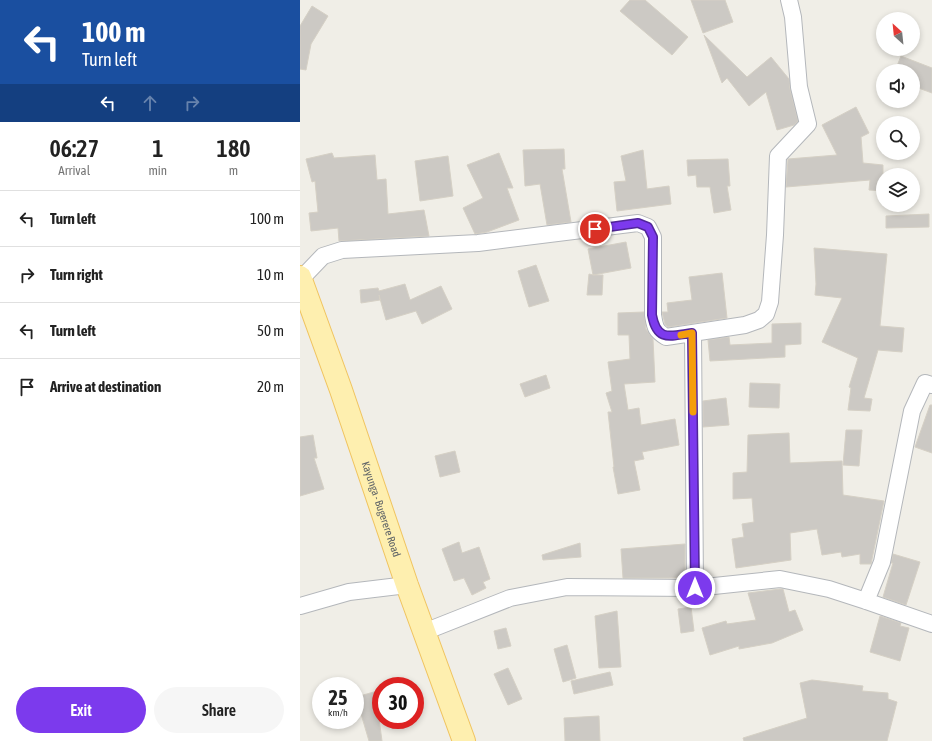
<!DOCTYPE html>
<html lang="en">
<head>
<meta charset="utf-8">
<style>
	body { margin:0; font-family:"Asap Condensed",sans-serif; background:#f6f6f6; color:#222; height:100vh; display:flex; flex-direction:column; font-size:15px; white-space:nowrap }
	* { box-sizing:border-box; margin:0 }
	p { font-size:13px; color:#767676 }
	.icon { flex:none; width:22px; height:22px; fill:none; stroke:currentColor; stroke-width:2; stroke-linecap:round; stroke-linejoin:round }
	.map { position:relative; flex:1; overflow:hidden }
	.details { display:flex; flex-direction:column; background:#fff; width:300px }
	.details>* { flex:none }
	.top-card { background:#1a4fa0; color:#fff; overflow:hidden }
	.needle { width:26px; rotate:333deg }
	.tools { position:absolute; left:576px; top:12px; display:grid; gap:8px }
	.tools a { display:grid; place-items:center; width:44px; height:44px; border-radius:50%; background:#fff; box-shadow:0 2px 6px #0003; font-size:20px }
	.speed { position:absolute; left:12px; top:677px; display:flex; gap:8px; font-size:20px; font-weight:700; text-align:center }
	.speed>* { display:grid; place-content:center; width:52px; height:52px; border-radius:50%; background:#fff; box-shadow:0 2px 6px #0003; line-height:1 }
	.speed small { font-size:10px; font-weight:400 }
	.speed .limit { border:6px solid #d22; background:#fff; color:#111 }
	.pin { position:absolute; display:grid; place-items:center; width:34px; height:34px; color:#fff; margin:-17px; border:2px solid #fff; border-radius:50%; box-shadow:0 1px 4px #0007 }
	.me { position:absolute; width:44px; margin:-22px; rotate:0deg; stroke-linejoin:round; filter:drop-shadow(0 0 3px #0008) }
	.turn { display:flex; align-items:center; gap:14px; height:84px; padding:0 16px; font-size:18px }
	.turn .icon { width:52px; height:52px; stroke-width:2.5 }
	.turn b { display:block; font-size:28px; line-height:34px }
	.lanes { display:flex; align-items:center; height:38px; padding:0 16px; background:#0003; justify-content:center; gap:20px; direction:ltr }
	.lanes .off { opacity:.35 }
	.eta { display:flex; justify-content:space-evenly; align-items:center; height:68px; text-align:center }
	.eta b { font-size:24px; font-weight:600; line-height:28px }
	.cta { display:flex; gap:8px; margin-top:auto; padding:8px 16px }
	.cta a { flex:1; height:46px; border-radius:24px; background:#7c3aed; color:#fff; font-size:16px; font-weight:600; line-height:46px; text-align:center }
	.cta a+a { background:#f6f6f6; color:#222 }
	ul { padding:0; list-style:none }
	li { display:flex; align-items:center; gap:12px; height:56px; padding:0 16px; border-top:1px solid #e0e0e0 }
	li div { flex:1 }
	li b { display:block; font-size:15px }
	li em { font-style:normal }
	main { display:flex; flex:1; min-height:0 }
	.map>svg:first-child { display:block }
</style>
</head>
<body>
<main>
<section class="details">
<div class="top-card">
<div class="turn"><svg class="icon" aria-label="left" viewBox="0 0 24 24"><path d="M17 20v-9H6M10 6l-5 5 5 5"/></svg><div><b>100 m</b>Turn left</div></div>
<div class="lanes"><svg class="icon" aria-label="left" viewBox="0 0 24 24"><path d="M17 20v-9H6M10 6l-5 5 5 5"/></svg><svg class="icon off" aria-label="ahead" viewBox="0 0 24 24"><path d="M12 20V5M6 11l6-6 6 6"/></svg><svg class="icon off" aria-label="right" viewBox="0 0 24 24"><path d="M7 20v-9h11M14 6l5 5-5 5"/></svg></div>
</div>
<div class="eta">
<div><b>06:27</b><p>Arrival</p></div>
<div><b>1</b><p>min</p></div>
<div><b>180</b><p>m</p></div>
</div>
<ul>
<li><svg class="icon" aria-label="left" viewBox="0 0 24 24"><path d="M17 20v-9H6M10 6l-5 5 5 5"/></svg><div><b>Turn left</b></div><em>100 m</em></li>
<li><svg class="icon" aria-label="right" viewBox="0 0 24 24"><path d="M7 20v-9h11M14 6l5 5-5 5"/></svg><div><b>Turn right</b></div><em>10 m</em></li>
<li><svg class="icon" aria-label="left" viewBox="0 0 24 24"><path d="M17 20v-9H6M10 6l-5 5 5 5"/></svg><div><b>Turn left</b></div><em>50 m</em></li>
<li><svg class="icon" aria-label="arrive" viewBox="0 0 24 24"><path d="M6 21V4h12l-3 4 3 4H6"/></svg><div><b>Arrive at destination</b></div><em>20 m</em></li>
</ul>
<div class="cta"><a>Exit</a><a>Share</a></div>
</section>
<div class="map">
<svg width="632" height="741" viewBox="0 0 632 741">
	<rect width="100%" height="100%" fill="#f0eee7"/>
	<path fill="#ccc9c4" stroke="#d5d0c5" d="M 330,0 L 345,0 L 388,37 L 372,55 L 320,11 Z
		M 391,0 L 425,0 L 433,22 L 403,33 Z
		M 12,6 L 28,16 L 11,44 L 6,70 L 0,69 L 0,26 Z
		M 404,35 L 447,77 L 471,57 L 489,79 L 490,89 L 498,121 L 494,125 L 477,130 L 466,92 L 449,106 L 427,78 L 422,83 Z
		M 601,56 L 632,68 L 632,93 L 613,86 L 613,71 L 595,71 Z
		M 556,107 L 569,133 L 561,137 L 563,163 L 583,165 L 583,191 L 569,190 L 570,180 L 486,187 L 488,159 L 537,155 L 522,125 Z
		M 264,149 L 265,169 L 262,169 L 271,222 L 247,225 L 240,184 L 225,186 L 223,150 Z
		M 343,150 L 347,189 L 369,186 L 371,204 L 317,211 L 314,182 L 326,181 L 321,156 Z
		M 32,153 L 34,158 L 75,155 L 77,180 L 86,179 L 88,214 L 124,210 L 129,236 L 39,241 L 38,228 L 11,231 L 9,213 L 18,212 L 15,181 L 12,182 L 6,159 Z
		M 199,153 L 213,188 L 207,188 L 219,220 L 187,232 L 175,234 L 163,208 L 183,198 L 167,165 Z
		M 148,156 L 153,196 L 120,201 L 115,161 Z
		M 428,159 L 430,186 L 427,186 L 431,210 L 414,213 L 410,187 L 397,187 L 396,175 L 388,176 L 387,160 Z
		M 629,214 L 629,227 L 586,228 L 586,216 Z
		M 326,242 L 331,268 L 293,275 L 303,275 L 302,295 L 287,295 L 289,274 L 293,275 L 288,249 Z
		M 514,248 L 587,254 L 580,326 L 604,328 L 602,352 L 578,350 L 564,398 L 572,399 L 570,411 L 548,410 L 551,388 L 549,387 L 558,358 L 522,342 L 542,298 L 515,295 L 516,284 Z
		M 236,265 L 249,301 L 229,307 L 218,271 Z
		M 422,273 L 427,318 L 368,327 L 365,324 L 362,312 L 368,312 L 367,303 L 392,300 L 389,277 Z
		M 105,284 L 110,300 L 141,286 L 152,309 L 122,324 L 116,311 L 86,320 L 79,295 L 80,300 L 61,303 L 60,290 L 78,288 L 79,291 Z
		M 344,312 L 346,329 L 353,339 L 355,382 L 324,384 L 328,410 L 339,408 L 341,425 L 375,419 L 379,445 L 342,452 L 344,459 L 334,461 L 340,490 L 318,494 L 313,467 L 314,467 L 308,412 L 312,412 L 306,393 L 312,391 L 308,362 L 330,359 L 329,335 L 318,335 L 318,313 Z
		M 501,323 L 501,344 L 485,345 L 485,357 L 410,361 L 408,340 L 429,337 L 430,345 L 472,343 L 472,324 Z
		M 246,375 L 250,388 L 225,397 L 220,384 Z
		M 450,383 L 480,384 L 479,408 L 449,407 Z
		M 426,398 L 429,425 L 403,427 L 403,401 Z
		M 630,405 L 632,405 L 632,453 L 615,447 Z
		M 546,430 L 562,430 L 559,466 L 543,465 Z
		M 489,433 L 490,463 L 542,461 L 543,495 L 584,501 L 571,564 L 560,564 L 560,554 L 542,557 L 541,552 L 522,555 L 517,529 L 490,533 L 491,560 L 436,568 L 432,539 L 444,537 L 442,524 L 454,522 L 452,498 L 433,499 L 433,473 L 447,472 L 448,435 Z
		M 13,435 L 17,458 L 14,458 L 24,489 L 0,496 L 0,437 Z
		M 155,451 L 160,472 L 140,477 L 135,456 Z
		M 159,542 L 162,553 L 179,547 L 190,579 L 183,582 L 186,588 L 172,595 L 164,578 L 154,581 L 142,549 Z
		M 280,543 L 281,557 L 243,560 L 242,555 Z
		M 385,544 L 385,577 L 368,578 L 323,578 L 321,549 Z
		M 593,554 L 620,562 L 606,605 L 583,597 L 593,563 L 591,563 Z
		M 480,589 L 483,589 L 489,612 L 495,610 L 503,630 L 472,643 L 439,649 L 439,646 L 410,655 L 402,628 L 426,621 L 427,624 L 456,620 L 448,593 Z
		M 391,607 L 394,631 L 381,633 L 378,609 Z
		M 317,611 L 321,667 L 299,668 L 295,616 Z
		M 580,616 L 601,623 L 600,626 L 609,628 L 600,661 L 570,652 Z
		M 206,628 L 211,646 L 198,649 L 194,631 Z
		M 267,645 L 276,678 L 263,682 L 254,649 Z
		M 208,668 L 222,699 L 208,705 L 194,674 Z
		M 310,672 L 313,685 L 274,694 L 271,681 Z
		M 512,680 L 563,686 L 562,691 L 588,693 L 588,699 L 597,702 L 587,741 L 444,741 L 443,738 L 507,718 L 500,683 Z
		M 81,690 L 81,710 L 78,711 L 82,741 L 69,741 L 56,697 Z
		M 299,716 L 300,741 L 265,741 L 264,718 Z"/>
	<g fill="none" stroke-linecap="round" stroke-linejoin="round">
		<defs>
			<path id="street" d="M 1,279 L 23,256 L 42,250 L 178,243 L 338,223 L 348,227 L 353,237 L 353,315 C 355,327 355,330 366,337 L 445,325 L 459,320 L 466,314 L 470,302 L 475,235 L 478,156 L 508,124 L 499,87 L 493,17 L 489,0
				M 393,333 L 395,588
				M 566,601 L 582,562 L 612,411 L 625,383 L 632,385
				M 0,606 L 49,592 L 107,585
				M 124,632 L 210,598 L 267,587 L 395,588 L 480,579 L 529,589 L 566,601 L 632,624"/>
			<g id="primary">
				<path id="s1" d="M 0,277 L 41,390 L 107,585 L 164,741"/>
			</g>
		</defs>
		<use href="#street" stroke="#b4b7bb" stroke-width="18"/>
		<use href="#primary" stroke="#f0c460" stroke-width="24"/>
		<use href="#street" stroke="#fff" stroke-width="16"/>
		<use href="#primary" stroke="#feefaf" stroke-width="22"/>
	</g>
	<g fill="none" stroke-linecap="round" stroke-linejoin="round">
		<defs>
			<path id="route" d="M 295,229 L 338,223 L 348,227 L 353,237 L 352,315 C 357,342 370,336 392,333 L 395,588"/>
		</defs>
		<use href="#route" stroke="#51269a" stroke-width="10"/>
		<use href="#route" stroke="#7c3aed" stroke-width="7"/>
		<path stroke="#f59e0b" stroke-width="7" d="M 381,335 L 392,333 L 393,412"/>
	</g>
	<g text-anchor="middle" stroke-width="3" stroke-linejoin="round" paint-order="stroke">
		<g font-size="11" fill="#5e6367" stroke="#fff">
			<text dy="4" stroke="none"><textPath href="#s1" startOffset="246">Kayunga - Bugerere Road</textPath></text>
		</g>
	</g>
</svg>
<div class="tools">
<a><svg class="needle" viewBox="-14 -14 28 28"><path d="M0-13l5 13h-10z" fill="#e53935"/><path d="M0 13l5-13h-10z" fill="#767676"/></svg></a>
<a><svg class="icon" aria-label="sound" viewBox="0 0 24 24"><path d="M4 9h4l5-4v14l-5-4H4zM17 9q2 3 0 6"/></svg></a>
<a><svg class="icon" aria-label="search" viewBox="0 0 24 24"><circle cx="10" cy="10" r="6"/><path d="M15 15l6 6"/></svg></a>
<a><svg class="icon" aria-label="layers" viewBox="0 0 24 24"><path d="M12 4l9 5-9 5-9-5zM3 14l9 5 9-5"/></svg></a>
</div>
<div class="speed"><div>25<small>km/h</small></div><div class="limit">30</div></div>
<div class="pin" style="left:295px;top:229px;background:#d93025"><svg class="icon" aria-label="arrive" viewBox="0 0 24 24"><path d="M6 21V4h12l-3 4 3 4H6"/></svg></div>
<svg class="me" style="left:395px;top:588px" viewBox="-20 -20 40 40"><circle r="17" fill="#7c3aed" stroke="#fff" stroke-width="3"/><path d="M0-11L8 9 0 5-8 9z" fill="#fff"/></svg>
</div>
</main>
</body>
</html>
